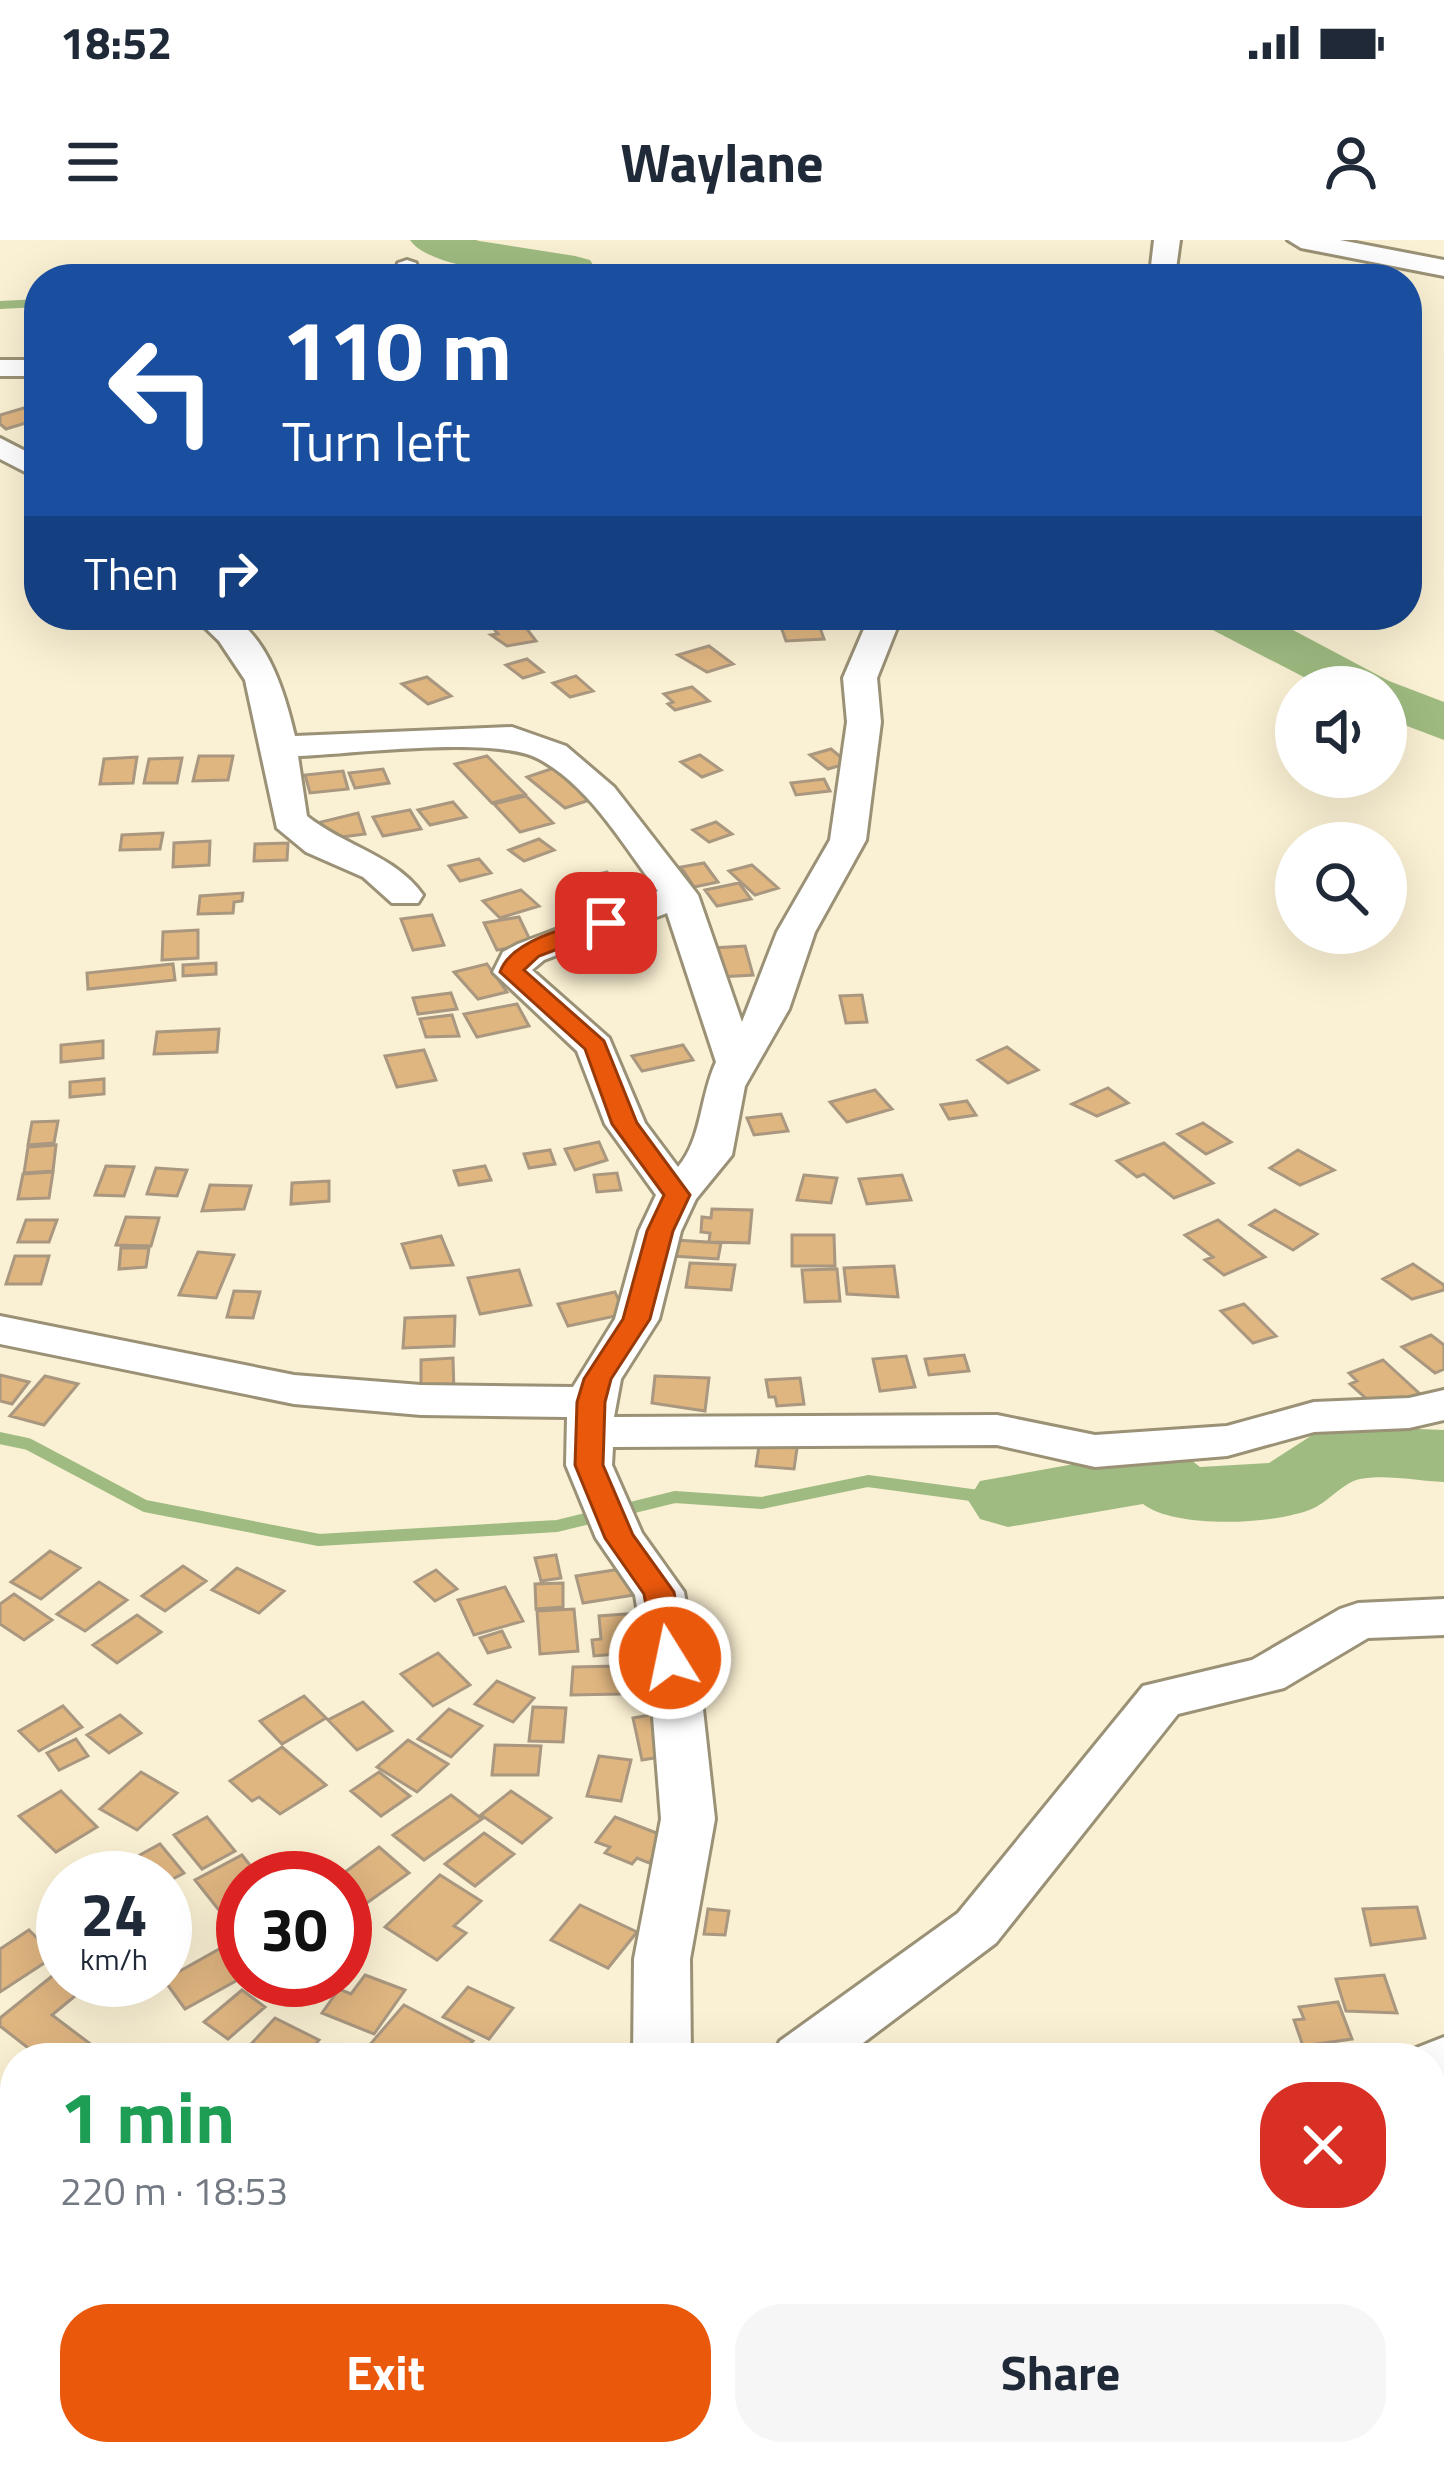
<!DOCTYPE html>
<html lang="en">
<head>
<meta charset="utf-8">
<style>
	body { margin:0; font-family:"Titillium Web",sans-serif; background:#f6f6f7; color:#1f2937; height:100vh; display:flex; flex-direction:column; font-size:45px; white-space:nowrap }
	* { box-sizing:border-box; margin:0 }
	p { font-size:39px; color:#747a83 }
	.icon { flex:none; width:66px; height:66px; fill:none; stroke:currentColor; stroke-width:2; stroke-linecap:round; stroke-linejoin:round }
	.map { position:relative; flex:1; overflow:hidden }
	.drawer { position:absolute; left:0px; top:1803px; width:1446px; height:423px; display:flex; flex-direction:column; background:#fff; border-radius:48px 48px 0 0; box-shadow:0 12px 48px #0002 }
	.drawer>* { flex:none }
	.top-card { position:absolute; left:24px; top:24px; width:1398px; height:366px; border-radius:48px; box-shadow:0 12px 48px #0002; background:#1a4fa0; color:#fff; overflow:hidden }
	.tools { position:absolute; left:1275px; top:426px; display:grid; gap:24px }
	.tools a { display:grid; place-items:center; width:132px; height:132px; border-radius:50%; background:#fff; box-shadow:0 12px 48px #0002; font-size:60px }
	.speed { position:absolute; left:36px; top:1611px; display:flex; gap:24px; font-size:60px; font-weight:700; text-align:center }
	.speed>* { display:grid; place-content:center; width:156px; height:156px; border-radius:50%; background:#fff; box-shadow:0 12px 48px #0002; line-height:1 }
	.speed small { font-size:30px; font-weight:400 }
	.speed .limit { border:18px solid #d22; background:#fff; color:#111 }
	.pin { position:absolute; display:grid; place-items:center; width:102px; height:102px; color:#fff; margin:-51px; border-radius:24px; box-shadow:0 6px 18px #0006 }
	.me { position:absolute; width:132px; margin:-66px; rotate:350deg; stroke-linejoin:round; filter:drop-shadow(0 0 9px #0008) }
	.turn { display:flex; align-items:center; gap:42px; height:252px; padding:0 60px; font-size:54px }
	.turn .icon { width:156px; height:156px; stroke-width:2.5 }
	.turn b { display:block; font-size:84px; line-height:102px }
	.then { display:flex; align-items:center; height:114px; padding:0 60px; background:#0003; gap:24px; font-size:45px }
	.round { display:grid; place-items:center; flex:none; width:126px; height:126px; border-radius:48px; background:#f6f6f7 }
	.summary { display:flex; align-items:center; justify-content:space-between; height:204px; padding:0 60px }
	h1 { font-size:72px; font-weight:700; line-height:90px; color:#1e9e55 }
	.cta { display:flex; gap:24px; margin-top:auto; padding:24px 60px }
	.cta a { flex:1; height:138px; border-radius:48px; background:#ea580c; color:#fff; font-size:48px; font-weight:700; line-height:138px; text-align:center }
	.cta a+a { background:#f6f6f7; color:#1f2937 }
	.status { display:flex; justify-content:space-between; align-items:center; height:84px; padding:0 60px; background:#fff; direction:ltr }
	.status svg { height:33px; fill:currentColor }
	header { display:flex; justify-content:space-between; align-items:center; height:156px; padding:0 60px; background:#fff; font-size:54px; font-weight:700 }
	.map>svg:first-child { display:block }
</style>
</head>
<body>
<div class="status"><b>18:52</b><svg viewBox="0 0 49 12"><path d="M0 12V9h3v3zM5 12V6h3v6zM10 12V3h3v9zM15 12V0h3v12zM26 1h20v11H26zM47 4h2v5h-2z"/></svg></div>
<header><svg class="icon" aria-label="menu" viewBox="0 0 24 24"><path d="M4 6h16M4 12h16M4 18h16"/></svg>Waylane<svg class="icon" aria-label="person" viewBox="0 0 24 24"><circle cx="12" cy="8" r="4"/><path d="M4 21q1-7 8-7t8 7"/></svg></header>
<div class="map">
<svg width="1444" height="2225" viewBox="0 0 1444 2225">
	<rect width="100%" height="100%" fill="#faf0d3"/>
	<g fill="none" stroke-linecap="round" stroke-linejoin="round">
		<path stroke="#9fbb81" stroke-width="8" d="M 471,0 L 482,11
			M 0,65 L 39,63"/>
		<path stroke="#9fbb81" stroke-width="12" d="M 0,1198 L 28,1204 L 145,1266 L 319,1300 L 557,1286 L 675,1257 L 762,1263 L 868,1241 L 1008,1260"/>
		<path fill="#9fbb81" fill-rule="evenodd" d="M 410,0 L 473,0 L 575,16 L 590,20 L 602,39 C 561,39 433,34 410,0 Z
			M 1197,375 L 1265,375 L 1389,441 L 1444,462 L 1444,500 L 1386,478 L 1386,447 L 1323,447 L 1205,386 Z
			M 1342,1186 L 1444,1190 L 1444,1242 C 1418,1241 1386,1234 1360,1239 C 1344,1242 1329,1261 1314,1268 C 1277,1285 1174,1289 1143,1264 L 1008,1287 L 980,1279 L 968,1260 L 980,1241 L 1158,1209 L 1186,1216 L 1200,1227 L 1269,1223 L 1314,1194 Z"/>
	</g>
	<path fill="#dfb580" stroke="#a99780" stroke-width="3" d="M 31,166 L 39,171 L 39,179 L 6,189 L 0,184 L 0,175 Z
		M 523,384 L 536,401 L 507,406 L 491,395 L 498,394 L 494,389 Z
		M 819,385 L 824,399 L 786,401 L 781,387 Z
		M 709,406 L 733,424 L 707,432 L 678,415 Z
		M 527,419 L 543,432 L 523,438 L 506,425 Z
		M 576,436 L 593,451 L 570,457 L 553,443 Z
		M 427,437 L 451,456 L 428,464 L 402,444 Z
		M 692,447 L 709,461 L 675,470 L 668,464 L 673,462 L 664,454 Z
		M 831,509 L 848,523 L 828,529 L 810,515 Z
		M 700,515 L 721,530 L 702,537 L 681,522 Z
		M 199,516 L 233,516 L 228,540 L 193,541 Z
		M 487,516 L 525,554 L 492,563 L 455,524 Z
		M 137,517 L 133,543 L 100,544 L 104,519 Z
		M 182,518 L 177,543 L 144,543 L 149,519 Z
		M 557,527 L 596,558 L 565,568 L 527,537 Z
		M 383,529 L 389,543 L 355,548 L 349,533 Z
		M 343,531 L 348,549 L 310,553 L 305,535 Z
		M 824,539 L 830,551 L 796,555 L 791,543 Z
		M 526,556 L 553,583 L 520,592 L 494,564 Z
		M 453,562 L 466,577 L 430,585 L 418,570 Z
		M 410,570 L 421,589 L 383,596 L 373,577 Z
		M 358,573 L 365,594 L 326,599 L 321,582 Z
		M 716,582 L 732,594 L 709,602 L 693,590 Z
		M 163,593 L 160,609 L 120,610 L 122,595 Z
		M 539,599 L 554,610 L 524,621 L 509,610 Z
		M 210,601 L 209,625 L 173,627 L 174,603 Z
		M 288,603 L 287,620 L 254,621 L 255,604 Z
		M 479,619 L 491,633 L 460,641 L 449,626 Z
		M 704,623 L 718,642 L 694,647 L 681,627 Z
		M 752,625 L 778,648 L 755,655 L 729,631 Z
		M 607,632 L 618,646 L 589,653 L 579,639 Z
		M 739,643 L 751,659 L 717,666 L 705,650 Z
		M 521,650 L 539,666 L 500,678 L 483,661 Z
		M 243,653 L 242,661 L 234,662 L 233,673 L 198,674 L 200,656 Z
		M 432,675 L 444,705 L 413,710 L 401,679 Z
		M 519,677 L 532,704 L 497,710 L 484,683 Z
		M 198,690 L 198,718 L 162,720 L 163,692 Z
		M 745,706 L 753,735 L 720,737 L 713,708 Z
		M 216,723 L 216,734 L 183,736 L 183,725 Z
		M 173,724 L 175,740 L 88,749 L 87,733 Z
		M 487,724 L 507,752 L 478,759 L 454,732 Z
		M 451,753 L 457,769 L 418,774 L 413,758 Z
		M 862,755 L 867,782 L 846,783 L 840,756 Z
		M 517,764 L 529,786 L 477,797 L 464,774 Z
		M 452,775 L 459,796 L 426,797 L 420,779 Z
		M 219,789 L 217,812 L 154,814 L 157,792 Z
		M 103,801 L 103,818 L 61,822 L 61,805 Z
		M 683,805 L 693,820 L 642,831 L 632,816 Z
		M 1007,807 L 1038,830 L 1008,843 L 978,820 Z
		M 424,810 L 436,840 L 397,847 L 385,816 Z
		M 104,839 L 104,854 L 70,857 L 70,842 Z
		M 1108,848 L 1128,863 L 1097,876 L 1072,864 Z
		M 875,850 L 892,869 L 847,882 L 830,862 Z
		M 967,861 L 976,875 L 949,879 L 941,865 Z
		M 781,874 L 788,891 L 754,895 L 747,878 Z
		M 58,881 L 54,903 L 28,905 L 32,882 Z
		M 1203,883 L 1231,902 L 1206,914 L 1178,894 Z
		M 599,902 L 607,920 L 575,930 L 565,909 Z
		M 1164,903 L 1213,943 L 1174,958 L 1144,934 L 1137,937 L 1117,921 Z
		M 56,905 L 53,931 L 24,933 L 28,907 Z
		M 550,910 L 555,924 L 529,928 L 524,914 Z
		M 1298,910 L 1334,930 L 1300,945 L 1270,928 Z
		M 106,926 L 134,927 L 124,956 L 95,955 Z
		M 485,926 L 491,940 L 459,945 L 454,931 Z
		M 156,928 L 187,930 L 177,956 L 147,954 Z
		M 53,932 L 49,958 L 18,959 L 23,934 Z
		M 617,933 L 621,950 L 597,952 L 594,935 Z
		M 804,935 L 837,938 L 831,963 L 797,960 Z
		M 902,935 L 911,960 L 867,964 L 859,939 Z
		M 329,941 L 329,961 L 291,964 L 292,943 Z
		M 210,945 L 251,946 L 244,969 L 202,971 Z
		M 712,969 L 752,970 L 749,1003 L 709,1002 L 710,993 L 701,992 L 702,977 L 711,978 Z
		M 1275,970 L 1317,994 L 1293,1010 L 1250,985 Z
		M 126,977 L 159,978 L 151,1006 L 116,1005 Z
		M 26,980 L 57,980 L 49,1002 L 18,1002 Z
		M 1218,980 L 1265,1017 L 1224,1035 L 1205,1020 L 1213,1017 L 1185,995 Z
		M 792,995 L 834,995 L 835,1026 L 792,1026 Z
		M 441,996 L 453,1025 L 411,1028 L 402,1004 Z
		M 660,999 L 721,1003 L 718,1019 L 657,1015 Z
		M 121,1008 L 149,1008 L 146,1027 L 119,1029 Z
		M 198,1012 L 234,1015 L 216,1058 L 179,1055 Z
		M 15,1016 L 49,1016 L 41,1044 L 6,1044 Z
		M 690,1023 L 735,1025 L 731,1050 L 686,1047 Z
		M 1413,1024 L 1444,1045 L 1444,1050 L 1412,1059 L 1383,1039 Z
		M 894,1026 L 898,1057 L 847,1054 L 844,1028 Z
		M 837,1029 L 840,1061 L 805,1062 L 802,1030 Z
		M 519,1030 L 531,1065 L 480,1074 L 468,1038 Z
		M 234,1051 L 260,1052 L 253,1078 L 227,1077 Z
		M 615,1052 L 625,1074 L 568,1086 L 558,1064 Z
		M 1244,1064 L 1276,1096 L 1253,1103 L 1221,1071 Z
		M 455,1076 L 454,1106 L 403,1108 L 405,1078 Z
		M 1431,1095 L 1444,1105 L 1444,1129 L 1435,1133 L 1402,1107 Z
		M 964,1115 L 969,1131 L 929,1135 L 925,1119 Z
		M 906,1116 L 915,1147 L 880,1151 L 873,1119 Z
		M 453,1118 L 454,1154 L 421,1156 L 421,1120 Z
		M 1383,1120 L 1420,1154 L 1386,1168 L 1376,1158 L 1369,1161 L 1350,1144 L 1357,1141 L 1349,1133 Z
		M 0,1135 L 29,1142 L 12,1164 L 0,1161 Z
		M 45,1136 L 78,1144 L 44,1185 L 10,1176 Z
		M 655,1136 L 709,1138 L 705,1171 L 652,1163 Z
		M 800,1138 L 804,1164 L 777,1166 L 775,1157 L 769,1157 L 766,1140 Z
		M 761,1193 L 799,1195 L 794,1229 L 756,1226 Z
		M 50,1311 L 80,1328 L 41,1359 L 11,1342 Z
		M 556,1315 L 561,1338 L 541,1341 L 535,1318 Z
		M 183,1326 L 206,1341 L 165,1371 L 142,1356 Z
		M 237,1328 L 284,1351 L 259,1373 L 212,1350 Z
		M 627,1328 L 634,1355 L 583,1363 L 576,1336 Z
		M 436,1330 L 457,1349 L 435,1361 L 415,1342 Z
		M 99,1342 L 127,1360 L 85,1391 L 57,1374 Z
		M 563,1343 L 563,1367 L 536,1369 L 535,1344 Z
		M 505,1347 L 523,1381 L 474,1395 L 458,1360 Z
		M 14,1354 L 52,1380 L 24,1400 L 0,1384 L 0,1364 Z
		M 574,1369 L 578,1411 L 540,1414 L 537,1371 Z
		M 639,1373 L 643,1412 L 594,1416 L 592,1400 L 601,1399 L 599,1376 Z
		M 137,1375 L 161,1392 L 117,1423 L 93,1405 Z
		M 502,1391 L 510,1407 L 488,1413 L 480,1398 Z
		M 438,1413 L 470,1445 L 433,1466 L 401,1434 Z
		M 620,1426 L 620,1454 L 571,1455 L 573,1427 Z
		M 497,1441 L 534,1458 L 513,1482 L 475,1464 Z
		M 304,1456 L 326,1478 L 282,1504 L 260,1481 Z
		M 363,1462 L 392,1491 L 357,1510 L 328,1480 Z
		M 63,1466 L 82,1487 L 39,1511 L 19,1491 Z
		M 533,1467 L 566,1468 L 563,1502 L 529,1501 Z
		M 449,1469 L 482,1486 L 451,1517 L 418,1499 Z
		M 662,1473 L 672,1515 L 642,1520 L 633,1478 Z
		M 120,1475 L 141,1493 L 109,1513 L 87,1495 Z
		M 76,1499 L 88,1516 L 59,1530 L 47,1513 Z
		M 408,1500 L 448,1524 L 417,1552 L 377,1527 Z
		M 495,1505 L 541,1506 L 538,1535 L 492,1535 Z
		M 282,1507 L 326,1545 L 280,1574 L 259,1557 L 252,1561 L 230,1541 Z
		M 599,1516 L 631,1520 L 621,1561 L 587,1556 Z
		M 141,1532 L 177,1553 L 137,1590 L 100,1569 Z
		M 379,1532 L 410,1556 L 381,1576 L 351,1551 Z
		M 61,1551 L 97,1587 L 56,1612 L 19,1576 Z
		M 511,1551 L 551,1578 L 522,1603 L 481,1575 Z
		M 451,1555 L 482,1579 L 424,1620 L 393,1595 Z
		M 207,1577 L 235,1611 L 202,1629 L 174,1595 Z
		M 615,1577 L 667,1597 L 649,1623 L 637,1618 L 632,1624 L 605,1613 L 610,1607 L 596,1602 Z
		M 484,1593 L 514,1614 L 475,1646 L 445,1624 Z
		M 160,1604 L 184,1633 L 165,1643 L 165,1638 L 98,1638 Z
		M 379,1607 L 409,1633 L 354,1672 L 345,1664 L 345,1638 L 337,1638 Z
		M 242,1615 L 260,1638 L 243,1638 L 243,1677 L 230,1684 L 195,1640 Z
		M 440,1635 L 481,1661 L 454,1686 L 466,1693 L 437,1720 L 385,1687 Z
		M 580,1665 L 637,1692 L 608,1728 L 551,1700 Z
		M 1417,1667 L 1425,1698 L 1371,1705 L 1363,1669 Z
		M 708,1669 L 729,1671 L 725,1695 L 704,1694 Z
		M 29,1690 L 55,1716 L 0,1752 L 0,1709 Z
		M 221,1708 L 243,1737 L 185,1769 L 164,1740 Z
		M 56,1733 L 81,1751 L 52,1775 L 109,1818 L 41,1818 L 0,1786 L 0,1778 Z
		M 365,1735 L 405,1750 L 374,1794 L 322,1773 L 339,1749 L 351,1754 Z
		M 1384,1735 L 1397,1773 L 1346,1771 L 1336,1739 Z
		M 84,1740 L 131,1740 L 103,1759 Z
		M 468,1747 L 513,1768 L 489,1799 L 443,1777 Z
		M 242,1750 L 265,1767 L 228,1799 L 204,1782 Z
		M 1338,1762 L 1352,1799 L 1303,1806 L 1294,1780 L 1304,1779 L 1299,1767 Z
		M 404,1765 L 473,1801 L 459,1818 L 386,1818 L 367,1808 Z
		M 275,1778 L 319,1800 L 304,1818 L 241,1815 Z
		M 0,2013 L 15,2019 L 15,2035 L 0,2056 Z
		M 1431,2041 L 1444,2059 L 1444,2089 L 1431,2095 Z
		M 0,2188 L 15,2194 L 15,2203 L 1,2225 Z
		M 88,2211 L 201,2211 L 190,2225 L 174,2221 L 77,2225 Z
		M 492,2211 L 588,2211 L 587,2225 L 492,2225 Z
		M 691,2211 L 740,2211 L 738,2225 L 690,2225 Z
		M 762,2211 L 803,2211 L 802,2225 L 761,2225 Z
		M 983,2211 L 1032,2211 L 1049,2223 L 985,2225 L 977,2219 Z
		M 1198,2211 L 1206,2225 L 1162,2223 L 1195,2211 Z
		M 1230,2211 L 1297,2211 L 1298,2213 L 1265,2225 L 1238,2225 Z"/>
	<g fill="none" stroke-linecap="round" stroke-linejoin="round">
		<defs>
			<path id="minor" d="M 1154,0 L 1180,0 L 1176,29 L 1165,39 L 1134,39 L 1151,26 Z
				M 1288,0 L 1340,0 L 1444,20 L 1444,36 L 1301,8 Z
				M 407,20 L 416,23 L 420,39 L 394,39 L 398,23 Z
				M 0,120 L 39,120 L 39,136 L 0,136 Z
				M 0,198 L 39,218 L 39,239 L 0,219 Z
				M 192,375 C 204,375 221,372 231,377 C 269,397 286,458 295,496 L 512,487 L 566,506 L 614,547 L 698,655 L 742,782 L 777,692 L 830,600 L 847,482 L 843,438 L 870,375 L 902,375 L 877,438 L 881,482 L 866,600 L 815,692 L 789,769 L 745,846 L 732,915 L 696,959 L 681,991 L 659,1079 L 621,1139 L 614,1177 L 997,1175 L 1095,1195 L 1227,1186 L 1314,1162 L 1409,1158 L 1444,1150 L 1444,1180 L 1409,1188 L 1314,1192 L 1227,1216 L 1095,1227 L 997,1205 L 613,1207 L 612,1225 L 642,1293 L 684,1352 L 701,1451 L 715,1579 L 690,1719 L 691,1818 L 633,1818 L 634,1719 L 661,1579 L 651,1451 L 635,1355 L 596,1298 L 566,1225 L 567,1177 L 421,1175 L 294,1164 L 0,1104 L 0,1076 L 294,1135 L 421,1145 L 573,1147 L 615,1079 L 639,991 L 656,955 L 605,884 L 577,811 L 493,732 L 503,712 L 518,704 L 658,651 C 624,607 590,546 539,519 C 494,495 355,514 298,516 L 307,576 C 344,606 395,615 423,655 L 418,663 L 392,663 L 363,637 L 306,612 L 277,588 L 245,440 L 219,401 ZM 667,673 L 716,822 C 700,856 702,899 678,927 L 645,883 L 609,798 L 532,730 L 544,720 Z
				M 1444,1359 L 1444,1395 L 1368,1398 L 1284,1448 L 1178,1474 L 996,1703 L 843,1818 L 771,1818 L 780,1801 L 958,1673 L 1143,1446 L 1252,1420 L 1340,1369 L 1358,1363 Z
				M 1444,1797 L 1444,1846 L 1431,1851 L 1431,1818 L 1407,1818 L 1411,1810 Z
				M 1431,2187 L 1440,2190 L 1444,2225 L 1384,2225 L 1385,2211 L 1431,2211 Z
				M 304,2211 L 370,2211 L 364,2225 L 298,2225 Z"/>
		</defs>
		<use href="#minor" stroke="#9a9176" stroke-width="6"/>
		<use href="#minor" fill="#fff" fill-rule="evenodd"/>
	</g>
	<path fill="#ea580c" stroke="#983908" stroke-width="3" d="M 606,677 L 614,679 L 614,688 L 539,716 L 524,730 L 604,801 L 637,883 L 690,955 L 673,991 L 650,1079 L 611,1139 L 605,1162 L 603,1225 L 633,1295 L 674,1352 L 685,1418 L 681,1426 L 659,1426 L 655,1418 L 644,1354 L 605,1298 L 575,1225 L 577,1162 L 584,1139 L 623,1079 L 647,991 L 664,955 L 612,884 L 585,809 L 500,732 C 511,699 575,685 606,677 Z"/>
</svg>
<div class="tools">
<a><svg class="icon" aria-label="sound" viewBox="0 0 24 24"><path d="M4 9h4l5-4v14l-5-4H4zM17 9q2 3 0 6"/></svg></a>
<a><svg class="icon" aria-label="search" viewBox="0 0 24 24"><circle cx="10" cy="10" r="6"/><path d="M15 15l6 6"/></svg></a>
</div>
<div class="speed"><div>24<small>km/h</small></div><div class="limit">30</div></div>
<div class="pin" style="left:606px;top:683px;background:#d93025"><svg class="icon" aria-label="arrive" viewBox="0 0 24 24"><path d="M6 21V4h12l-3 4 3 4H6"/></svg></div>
<svg class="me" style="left:670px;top:1418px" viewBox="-20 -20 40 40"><circle r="17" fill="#ea580c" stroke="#fff" stroke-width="3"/><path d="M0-11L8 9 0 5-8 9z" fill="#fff"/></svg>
<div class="top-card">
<div class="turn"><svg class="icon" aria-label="left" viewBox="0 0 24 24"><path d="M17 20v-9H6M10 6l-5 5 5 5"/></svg><div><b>110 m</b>Turn left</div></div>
<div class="then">Then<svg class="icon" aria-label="right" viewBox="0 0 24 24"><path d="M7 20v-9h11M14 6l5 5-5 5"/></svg></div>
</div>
<section class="drawer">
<div class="summary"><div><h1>1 min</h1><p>220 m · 18:53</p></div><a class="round" style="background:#d93025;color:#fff"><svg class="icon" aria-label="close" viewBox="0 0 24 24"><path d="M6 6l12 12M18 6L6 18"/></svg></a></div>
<div class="cta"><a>Exit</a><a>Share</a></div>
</section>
</div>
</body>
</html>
